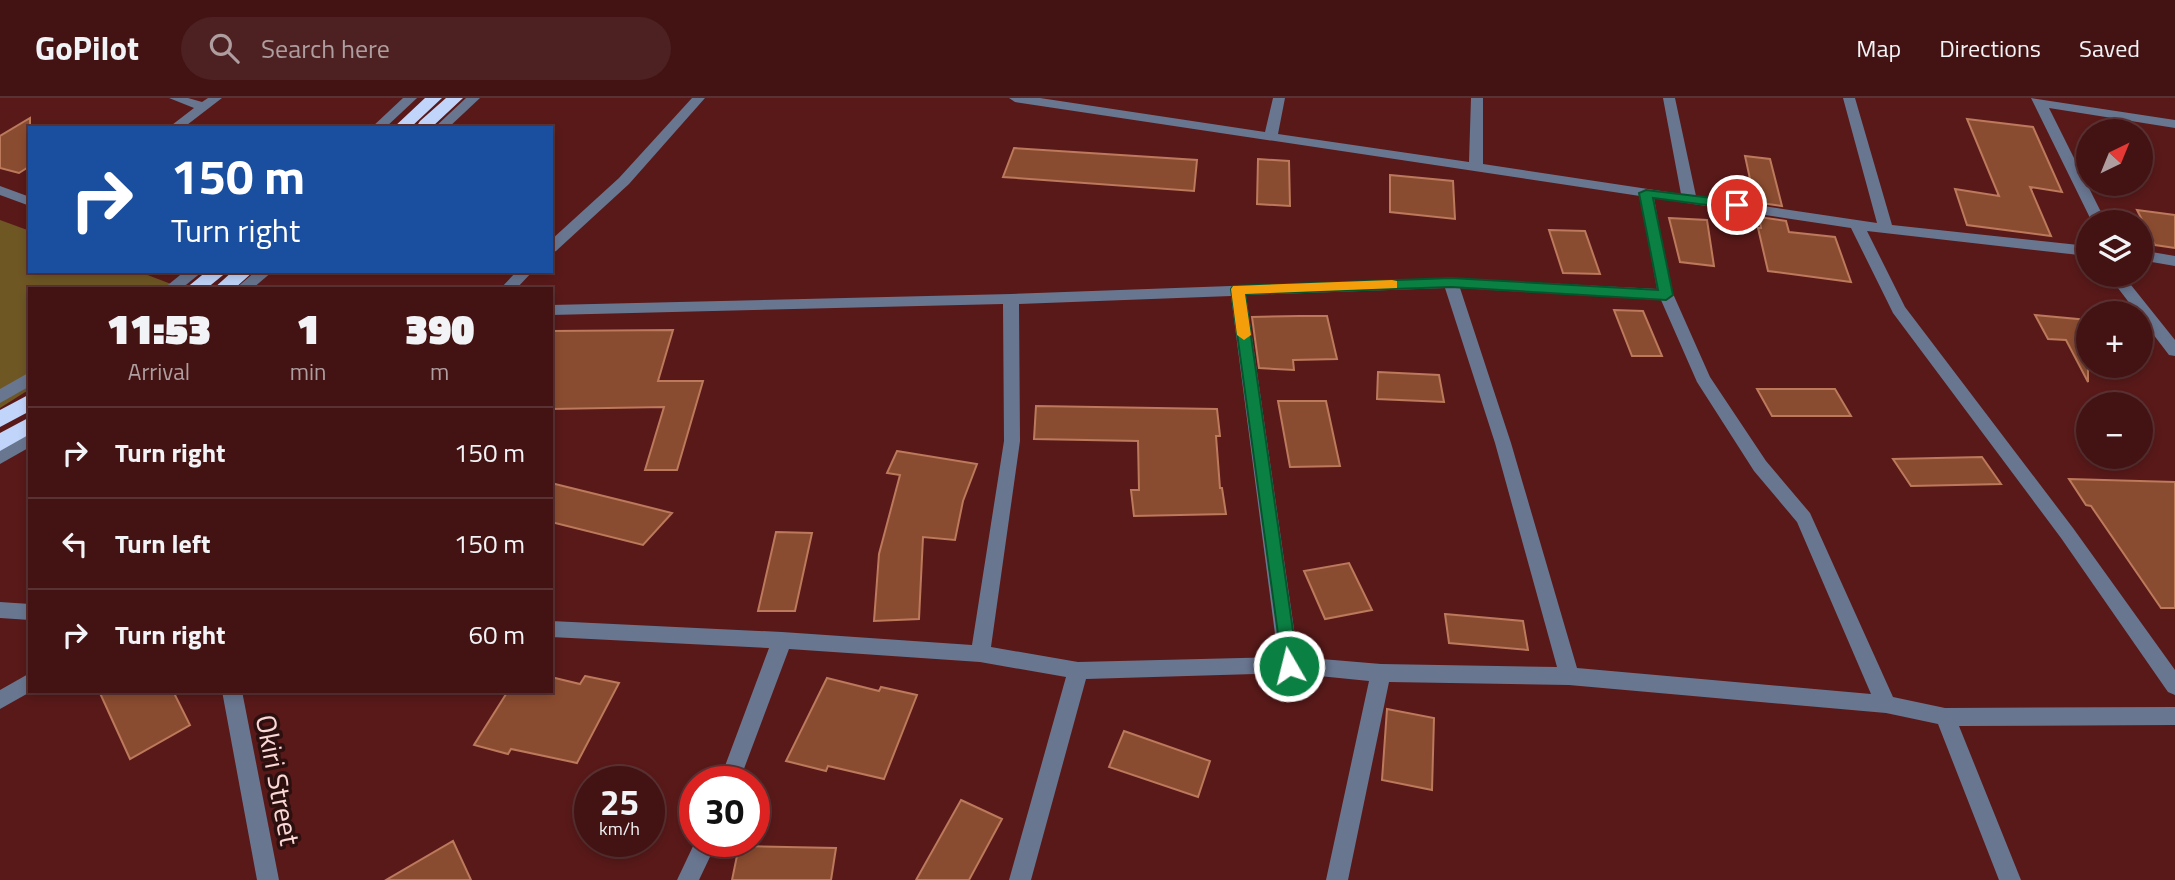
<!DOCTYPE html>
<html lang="en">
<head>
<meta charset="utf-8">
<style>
	body { margin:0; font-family:"Titillium Web",sans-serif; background:#4d2021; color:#f1f3f6; height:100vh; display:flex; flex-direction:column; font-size:26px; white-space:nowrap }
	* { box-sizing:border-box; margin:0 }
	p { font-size:23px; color:#af9ea0 }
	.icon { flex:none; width:38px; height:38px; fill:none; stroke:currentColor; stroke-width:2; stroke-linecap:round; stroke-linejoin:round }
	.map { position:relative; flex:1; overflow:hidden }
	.drawer { position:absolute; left:28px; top:189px; width:525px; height:406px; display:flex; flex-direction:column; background:#431313; border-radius:0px; box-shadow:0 4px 10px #0003,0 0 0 2px #5b3233 }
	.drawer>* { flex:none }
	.banner { position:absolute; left:28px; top:28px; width:525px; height:147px; border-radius:0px; box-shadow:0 4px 10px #0003,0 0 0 2px #5b3233; background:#1a4fa0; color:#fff; overflow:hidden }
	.needle { width:46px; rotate:43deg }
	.fabs { position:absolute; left:2076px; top:21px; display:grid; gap:14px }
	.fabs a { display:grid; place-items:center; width:77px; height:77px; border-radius:50%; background:#431313; box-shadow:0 4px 10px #0003,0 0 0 2px #5b3233; font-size:35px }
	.speed { position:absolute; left:574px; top:668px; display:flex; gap:14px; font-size:35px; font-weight:700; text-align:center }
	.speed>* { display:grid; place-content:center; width:91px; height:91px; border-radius:50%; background:#431313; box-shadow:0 4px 10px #0003,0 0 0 2px #5b3233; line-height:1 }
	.speed small { font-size:18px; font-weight:400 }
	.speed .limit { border:10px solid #d22; background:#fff; color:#111 }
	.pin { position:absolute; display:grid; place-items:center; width:60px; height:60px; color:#fff; margin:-30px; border:4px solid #fff; border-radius:50%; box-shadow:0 2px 7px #0007 }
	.me { position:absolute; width:77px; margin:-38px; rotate:352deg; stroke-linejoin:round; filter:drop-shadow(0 0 5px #0008) }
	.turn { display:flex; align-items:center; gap:24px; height:147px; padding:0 28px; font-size:32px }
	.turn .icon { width:91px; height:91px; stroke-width:2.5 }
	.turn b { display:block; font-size:49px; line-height:60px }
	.eta { display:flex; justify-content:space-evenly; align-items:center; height:119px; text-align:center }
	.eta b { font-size:42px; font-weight:800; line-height:49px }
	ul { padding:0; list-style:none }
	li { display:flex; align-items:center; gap:21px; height:91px; padding:0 28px; border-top:2px solid #5b3233 }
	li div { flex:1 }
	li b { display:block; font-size:26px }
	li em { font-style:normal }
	header { display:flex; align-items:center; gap:42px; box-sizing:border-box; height:98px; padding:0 35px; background:#431313; border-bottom:2px solid #5b3233 }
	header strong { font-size:33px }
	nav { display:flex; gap:38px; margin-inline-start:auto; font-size:24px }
	.search { width:490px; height:63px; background:#4d2021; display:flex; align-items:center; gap:18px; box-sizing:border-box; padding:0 24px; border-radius:38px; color:#af9ea0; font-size:26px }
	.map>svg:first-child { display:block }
</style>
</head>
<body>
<header>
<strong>GoPilot</strong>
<div class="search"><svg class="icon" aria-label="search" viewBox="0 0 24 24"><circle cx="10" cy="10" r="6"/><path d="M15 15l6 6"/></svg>Search here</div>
<nav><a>Map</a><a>Directions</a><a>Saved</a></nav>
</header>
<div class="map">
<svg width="2175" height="782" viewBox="0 0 2175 782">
	<rect width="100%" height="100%" fill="#591919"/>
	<path fill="#6f5724" d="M 0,122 L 30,133 L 30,173 L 137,173 L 179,189 L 30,191 L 30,291 L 0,310 Z"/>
	<path fill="#8a4c30" stroke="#bc795c" stroke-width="2" d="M 30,20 L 30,68 L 19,75 L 0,70 L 0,38 Z
		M 1967,21 L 2033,29 L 2062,94 L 2030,89 L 2051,138 L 1967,127 L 1955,91 L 1999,98 Z
		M 1014,50 L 1197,62 L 1194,93 L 1003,79 Z
		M 1745,58 L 1770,61 L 1782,108 L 1755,104 Z
		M 1258,61 L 1289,63 L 1290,108 L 1257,106 Z
		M 1390,77 L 1453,83 L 1455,121 L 1390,114 Z
		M 2137,112 L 2175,117 L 2175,150 L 2155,147 Z
		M 1759,119 L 1786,123 L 1789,134 L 1835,139 L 1851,184 L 1768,173 L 1758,130 L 1761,130 Z
		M 1669,120 L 1707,122 L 1714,168 L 1680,164 Z
		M 1549,132 L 1585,133 L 1600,176 L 1563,175 Z
		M 1614,212 L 1643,213 L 1662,258 L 1632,258 Z
		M 2035,217 L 2088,222 L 2088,284 L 2066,242 L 2048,241 Z
		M 1299,218 L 1327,218 L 1337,261 L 1293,262 L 1294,272 L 1259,270 L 1252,219 Z
		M 673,232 L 658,283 L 703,283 L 677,372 L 645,372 L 664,309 L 551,311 L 551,233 Z
		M 1378,274 L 1439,277 L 1444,304 L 1377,301 Z
		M 1757,291 L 1835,291 L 1851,318 L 1772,318 Z
		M 1278,303 L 1326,303 L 1340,368 L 1290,369 Z
		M 1036,308 L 1217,311 L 1220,338 L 1216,338 L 1220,390 L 1222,390 L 1226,416 L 1134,418 L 1131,392 L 1139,392 L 1138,343 L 1034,341 Z
		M 897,353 L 977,366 L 963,403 L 955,442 L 923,439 L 919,521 L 874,523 L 879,456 L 900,377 L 887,375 Z
		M 1982,359 L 2001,386 L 1911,388 L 1893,361 Z
		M 2069,381 L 2175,384 L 2175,510 L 2161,510 L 2091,408 L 2086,407 Z
		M 551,385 L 632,405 L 672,415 L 643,447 L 551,424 Z
		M 776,434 L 812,435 L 795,513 L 758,513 Z
		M 1349,465 L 1372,512 L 1325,521 L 1304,473 Z
		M 1445,516 L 1523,523 L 1528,552 L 1449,545 Z
		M 585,578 L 619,585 L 577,665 L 511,651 L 508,656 L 474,647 L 508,593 L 551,593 L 551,579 L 580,586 Z
		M 827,580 L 879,593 L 881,589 L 917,597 L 884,681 L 828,668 L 826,673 L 786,663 Z
		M 99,593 L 173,593 L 190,627 L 130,661 Z
		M 1387,611 L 1434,620 L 1432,692 L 1382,682 Z
		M 1124,633 L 1210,663 L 1198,699 L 1109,669 Z
		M 961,702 L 1002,721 L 969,782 L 916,782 Z
		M 453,743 L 471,782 L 386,782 Z
		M 739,748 L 836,750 L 831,782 L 732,782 Z"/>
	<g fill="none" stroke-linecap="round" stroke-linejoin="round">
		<path fill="#697690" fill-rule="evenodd" d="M 169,0 L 188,0 L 202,4 L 208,0 L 222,0 L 183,30 L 168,30 L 194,10 Z
			M 403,0 L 417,0 L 385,30 L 371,30 Z
			M 466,0 L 480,0 L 448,30 L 434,30 Z
			M 692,0 L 705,0 L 629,86 L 556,153 L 551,155 L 551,142 L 619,80 Z
			M 1009,0 L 1040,0 L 1265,34 L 1273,0 L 1285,0 L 1278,36 L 1469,64 L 1471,0 L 1483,0 L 1483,66 L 1681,96 L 1663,0 L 1675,0 L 1696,98 L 1877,125 L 1843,0 L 1855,0 L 1892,127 L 2088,148 L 2088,158 L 1867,133 L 1905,209 L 2073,430 L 2175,572 L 2175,597 L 2168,594 L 2061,440 L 1893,215 L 1851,130 L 1654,100 L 1670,189 L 1710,279 L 1766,363 L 1810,415 L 1893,599 L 1945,610 L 2175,609 L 2175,627 L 1959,628 L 2021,782 L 1999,782 L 1938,626 L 1886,615 L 1569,587 L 1389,584 L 1348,782 L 1326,782 L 1369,583 L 1289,575 L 1086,581 L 1031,782 L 1009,782 L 1066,579 L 980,564 L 789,551 L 739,684 L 719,684 L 769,550 L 551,539 L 551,523 L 782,534 L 972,547 L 1004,343 L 1003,206 L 551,217 L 551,207 L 1011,196 L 1451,180 L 1657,191 L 1640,98 L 1015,4 ZM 1445,190 L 1495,345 L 1557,569 L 1381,566 L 1298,559 L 1246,197 ZM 1460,190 L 1661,202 L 1697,284 L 1754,373 L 1797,424 L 1871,596 L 1577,570 L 1511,345 ZM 1231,198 L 1278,559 L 1078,564 L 991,549 L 1020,343 L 1019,206 Z
			M 2031,0 L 2175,22 L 2175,30 L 2049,10 L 2106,124 L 2092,124 Z
			M 0,88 L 30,99 L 30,108 L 0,97 Z
			M 2140,152 L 2175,158 L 2175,168 L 2140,162 Z
			M 185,173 L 203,173 L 181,191 L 163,191 Z
			M 256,173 L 273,173 L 252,191 L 235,191 Z
			M 517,173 L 533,173 L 516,191 L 500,191 Z
			M 2108,177 L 2123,177 L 2175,242 L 2175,258 L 2169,257 L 2140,219 L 2140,215 L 2137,215 Z
			M 30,274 L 30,288 L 0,305 L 0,291 Z
			M 30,334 L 30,349 L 0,366 L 0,351 Z
			M 0,504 L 30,506 L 30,522 L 0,520 Z
			M 30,575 L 30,593 L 32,593 L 0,611 L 0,592 Z
			M 222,593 L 242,593 L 279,782 L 257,782 Z
			M 695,744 L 717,744 L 699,782 L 677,782 Z"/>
		<path fill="#c1d5fb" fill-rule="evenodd" d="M 425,0 L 442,0 L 410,30 L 393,30 Z
			M 446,0 L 463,0 L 432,29 L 420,29 L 418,26 L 420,23 Z
			M 207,173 L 228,173 L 206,191 L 185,191 Z
			M 233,173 L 254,173 L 234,191 L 213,191 Z
			M 30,296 L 30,313 L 0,329 L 0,312 Z
			M 30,319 L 30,336 L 0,353 L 0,335 Z"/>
	</g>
	<path fill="#0b8043" stroke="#07532c" stroke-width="2" d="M 1646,92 L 1737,103 L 1743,107 L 1737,111 L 1653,100 L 1673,197 L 1666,202 L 1451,189 L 1245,196 L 1298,568 L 1296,573 L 1289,575 L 1283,573 L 1231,191 L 1233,188 L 1451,180 L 1658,192 L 1639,95 Z"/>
	<path fill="#f59e0b" d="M 1392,182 L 1397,183 L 1397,190 L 1245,196 L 1251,237 L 1244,242 L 1237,237 L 1231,191 L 1233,188 Z"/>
	<g text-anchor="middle" stroke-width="7" stroke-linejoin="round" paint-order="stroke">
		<g font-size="28" fill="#fad8d6" stroke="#2c100f">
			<text transform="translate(278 682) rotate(79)" y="10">Okiri Street</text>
		</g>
	</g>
</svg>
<div class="fabs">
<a><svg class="needle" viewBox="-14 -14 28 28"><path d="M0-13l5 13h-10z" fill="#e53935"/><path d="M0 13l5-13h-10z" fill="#af9ea0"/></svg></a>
<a><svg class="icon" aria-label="layers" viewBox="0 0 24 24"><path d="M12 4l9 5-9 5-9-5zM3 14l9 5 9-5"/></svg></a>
<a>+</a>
<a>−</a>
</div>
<div class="speed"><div>25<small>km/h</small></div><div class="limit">30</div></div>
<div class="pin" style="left:1737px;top:107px;background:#d93025"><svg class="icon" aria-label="arrive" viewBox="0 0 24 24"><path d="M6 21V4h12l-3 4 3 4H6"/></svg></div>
<svg class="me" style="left:1289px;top:568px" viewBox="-20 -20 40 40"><circle r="17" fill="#0b8043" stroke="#fff" stroke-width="3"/><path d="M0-11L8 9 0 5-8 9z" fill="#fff"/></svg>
<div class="banner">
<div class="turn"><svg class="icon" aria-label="right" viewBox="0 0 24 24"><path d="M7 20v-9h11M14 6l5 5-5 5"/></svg><div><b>150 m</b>Turn right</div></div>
</div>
<section class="drawer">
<div class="eta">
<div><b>11:53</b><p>Arrival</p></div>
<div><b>1</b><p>min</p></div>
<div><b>390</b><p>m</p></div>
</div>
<ul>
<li><svg class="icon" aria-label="right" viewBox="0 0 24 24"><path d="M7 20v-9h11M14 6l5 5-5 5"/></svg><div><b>Turn right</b></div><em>150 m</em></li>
<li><svg class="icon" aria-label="left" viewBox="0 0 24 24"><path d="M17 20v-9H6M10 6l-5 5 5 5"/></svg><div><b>Turn left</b></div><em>150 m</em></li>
<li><svg class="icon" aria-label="right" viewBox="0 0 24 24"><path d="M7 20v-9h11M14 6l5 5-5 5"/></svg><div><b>Turn right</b></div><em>60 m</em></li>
</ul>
</section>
</div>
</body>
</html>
